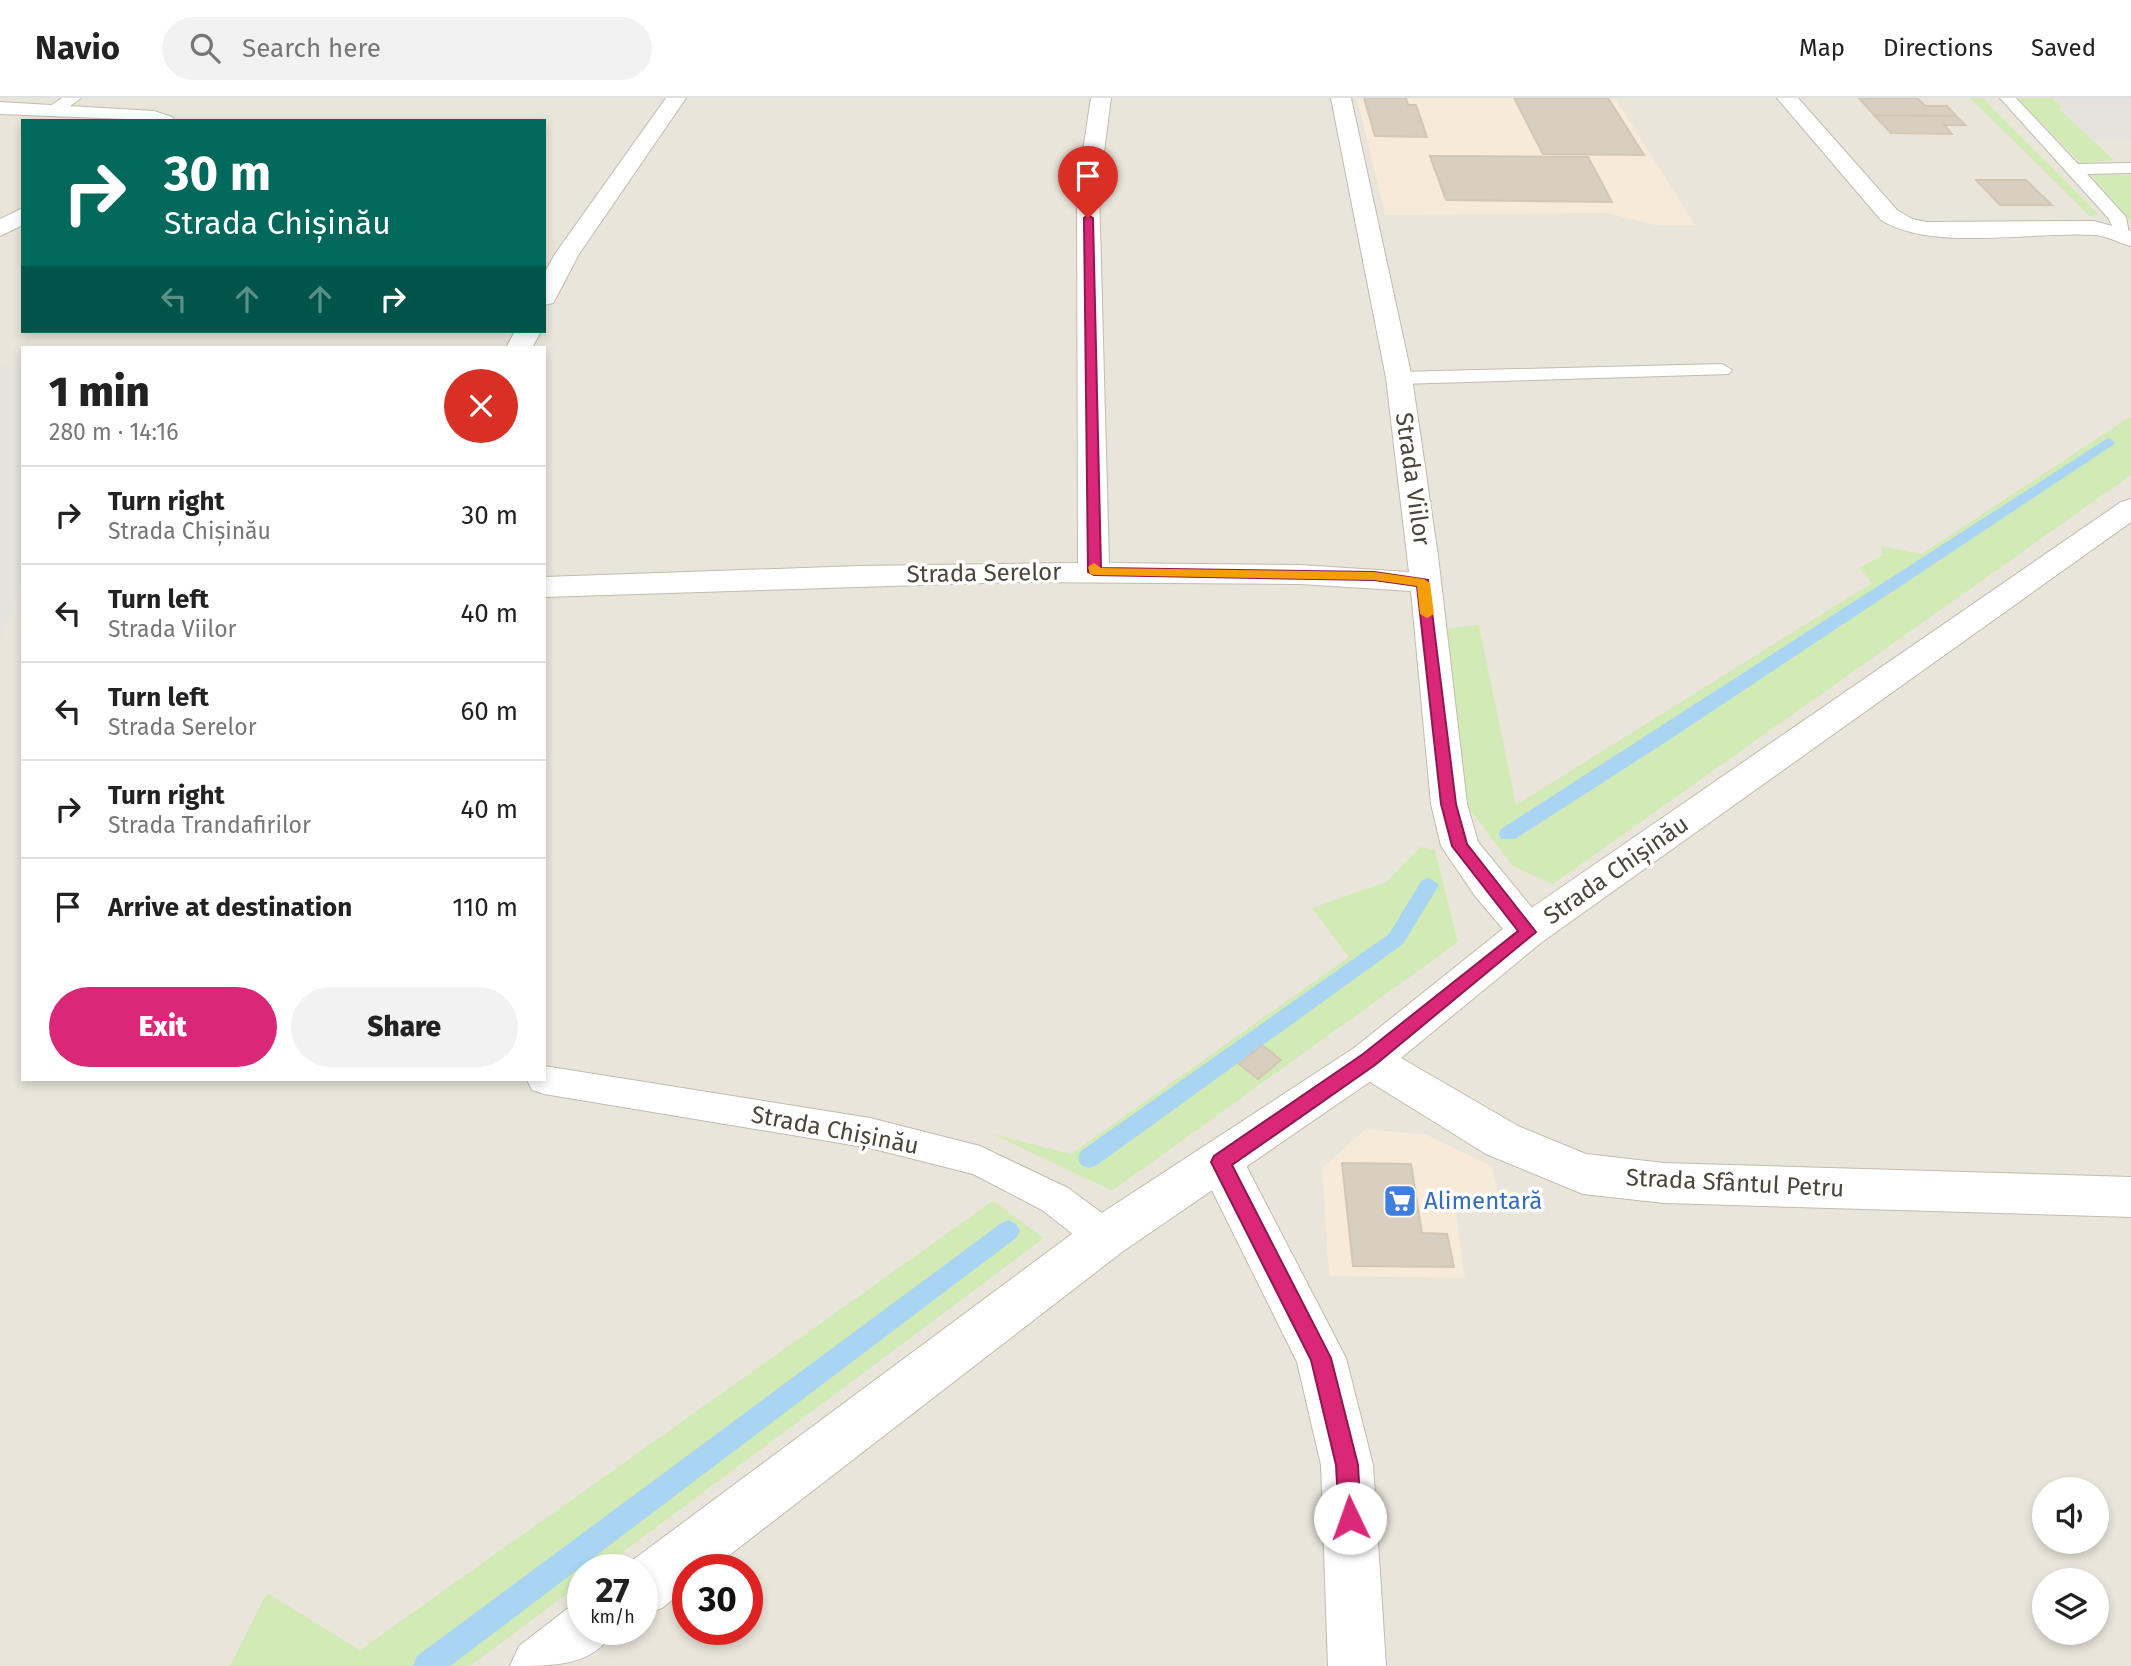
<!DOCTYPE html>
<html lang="en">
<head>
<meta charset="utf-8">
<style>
	body { margin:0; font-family:"Fira Sans",sans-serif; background:#f2f2f2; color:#222; height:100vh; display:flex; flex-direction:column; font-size:26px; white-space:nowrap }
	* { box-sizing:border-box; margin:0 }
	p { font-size:23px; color:#767676 }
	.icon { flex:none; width:38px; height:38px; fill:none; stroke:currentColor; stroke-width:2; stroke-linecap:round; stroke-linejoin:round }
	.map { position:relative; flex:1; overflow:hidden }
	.side { position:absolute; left:21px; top:248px; width:525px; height:735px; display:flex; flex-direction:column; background:#fff; border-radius:0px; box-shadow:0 4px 10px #0003 }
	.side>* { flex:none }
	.banner { position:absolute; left:21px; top:21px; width:525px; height:214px; border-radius:0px; box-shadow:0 4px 10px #0003; background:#00695c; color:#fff; overflow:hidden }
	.fabs { position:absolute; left:2032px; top:1379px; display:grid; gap:14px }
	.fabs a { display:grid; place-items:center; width:77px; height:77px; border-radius:50%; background:#fff; box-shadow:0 4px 10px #0003; font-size:35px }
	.speed { position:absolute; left:567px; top:1456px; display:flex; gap:14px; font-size:35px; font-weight:700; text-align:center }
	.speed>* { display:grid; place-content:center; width:91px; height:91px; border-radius:50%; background:#fff; box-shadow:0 4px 10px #0003; line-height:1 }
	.speed small { font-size:18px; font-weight:400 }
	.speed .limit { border:10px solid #d22; background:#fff; color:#111 }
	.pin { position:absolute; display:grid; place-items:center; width:60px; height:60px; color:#fff; margin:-72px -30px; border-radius:50% 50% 50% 0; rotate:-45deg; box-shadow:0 0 7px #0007 }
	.pin .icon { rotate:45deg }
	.me { position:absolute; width:77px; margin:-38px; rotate:357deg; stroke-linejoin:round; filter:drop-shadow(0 0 5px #0008) }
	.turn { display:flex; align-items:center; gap:24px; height:147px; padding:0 28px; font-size:32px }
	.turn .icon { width:91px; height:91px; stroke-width:2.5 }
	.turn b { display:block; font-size:49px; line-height:60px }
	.lanes { display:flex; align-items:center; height:66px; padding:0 28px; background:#0003; justify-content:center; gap:35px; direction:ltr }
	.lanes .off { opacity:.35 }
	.round { display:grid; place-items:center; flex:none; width:74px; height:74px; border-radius:37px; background:#f2f2f2 }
	.head { display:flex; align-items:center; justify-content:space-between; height:119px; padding:0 28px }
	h1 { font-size:42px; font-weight:800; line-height:52px }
	.button { display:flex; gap:14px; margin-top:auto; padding:14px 28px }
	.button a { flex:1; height:80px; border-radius:42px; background:#db2777; color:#fff; font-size:28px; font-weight:800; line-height:80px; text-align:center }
	.button a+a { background:#f2f2f2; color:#222 }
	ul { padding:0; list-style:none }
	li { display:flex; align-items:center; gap:21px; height:98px; padding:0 28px; border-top:2px solid #e0e0e0 }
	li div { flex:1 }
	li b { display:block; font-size:26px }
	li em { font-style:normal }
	header { display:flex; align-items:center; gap:42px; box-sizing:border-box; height:98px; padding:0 35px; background:#fff; border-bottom:2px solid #e0e0e0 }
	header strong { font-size:33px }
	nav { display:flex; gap:38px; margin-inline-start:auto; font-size:24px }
	.search { width:490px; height:63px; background:#f2f2f2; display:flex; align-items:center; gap:18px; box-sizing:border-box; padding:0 24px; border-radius:38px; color:#767676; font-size:26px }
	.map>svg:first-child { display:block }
</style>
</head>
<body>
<header>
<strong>Navio</strong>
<div class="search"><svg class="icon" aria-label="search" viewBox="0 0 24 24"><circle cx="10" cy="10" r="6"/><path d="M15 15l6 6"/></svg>Search here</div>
<nav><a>Map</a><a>Directions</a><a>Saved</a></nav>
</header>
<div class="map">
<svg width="2131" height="1568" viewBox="0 0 2131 1568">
	<rect width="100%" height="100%" fill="#f6f3ec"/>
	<path fill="#eae5da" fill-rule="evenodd" d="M 0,0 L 2131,0 L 2131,1568 L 0,1568 ZM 23,23 L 544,23 L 544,233 L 23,233 ZM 23,250 L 544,250 L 544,982 L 23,982 ZM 2044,1391 L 2096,1391 L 2096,1444 L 2044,1444 ZM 583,1472 L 642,1472 L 642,1531 L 583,1531 ZM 688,1472 L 747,1472 L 747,1531 L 688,1531 ZM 2044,1482 L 2096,1482 L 2096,1535 L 2044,1535 Z"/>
	<path fill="#f7ead8" d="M 1357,0 L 1615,0 L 1695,127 L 1655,127 L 1607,115 L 1385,117 Z
		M 1366,1031 L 1427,1037 L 1492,1068 L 1501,1111 L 1455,1111 L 1465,1180 L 1329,1178 L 1322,1070 Z"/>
	<path fill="#e6e2dd" d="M 2052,0 L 2131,0 L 2131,41 L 2093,42 L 2058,10 L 2061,7 Z
		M 0,268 L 23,270 L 23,483 L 0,541 Z"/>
	<path fill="#d2eab5" d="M 1970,0 L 1983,0 L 2099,117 L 2090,118 Z
		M 2017,0 L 2052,0 L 2061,8 L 2059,11 L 2114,62 L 2081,65 Z
		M 2091,77 L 2131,77 L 2131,124 Z
		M 2131,318 L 2131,377 L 1553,786 L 1513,768 L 1469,711 L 1439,531 L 1479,527 L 1516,707 L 1872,485 L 1859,470 L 1883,457 L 1880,448 L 1922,456 Z
		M 1420,749 L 1435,752 L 1458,844 L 1112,1093 L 993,1036 L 1071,1056 L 1349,859 L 1312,810 L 1386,784 Z
		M 993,1103 L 1044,1140 L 599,1472 L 583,1472 L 583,1484 L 470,1568 L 230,1568 L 267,1495 L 360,1552 Z"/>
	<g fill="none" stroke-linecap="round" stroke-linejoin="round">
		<path fill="#a9d4f2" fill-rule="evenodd" d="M 2108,340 L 2115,344 L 2113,347 L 1669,642 L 1515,741 L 1501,741 L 1499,736 L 1501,731 Z
			M 1429,780 L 1439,787 L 1403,846 L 1097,1067 L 1089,1070 L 1081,1067 L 1078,1060 L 1081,1053 L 1389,836 L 1422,782 Z
			M 1008,1122 L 1016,1126 L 1020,1133 L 1016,1140 L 450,1568 L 413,1568 L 417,1558 L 1000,1126 Z"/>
	</g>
	<path fill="#d8cfc1" stroke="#d3c7b4" stroke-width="2" d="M 1364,0 L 1406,0 L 1408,7 L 1416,7 L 1427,39 L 1375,38 Z
		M 1514,0 L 1608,0 L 1644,57 L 1543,56 Z
		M 1859,0 L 1917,0 L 1925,8 L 1947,8 L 1956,18 L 1874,17 Z
		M 1874,17 L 1956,18 L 1965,27 L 1944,27 L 1952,36 L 1891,35 Z
		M 1430,58 L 1588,59 L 1612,104 L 1446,102 Z
		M 1976,82 L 2026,82 L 2052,107 L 2000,107 Z
		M 1262,947 L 1281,962 L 1258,981 L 1239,966 Z
		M 1342,1065 L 1411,1066 L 1422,1135 L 1447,1136 L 1454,1169 L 1353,1168 Z"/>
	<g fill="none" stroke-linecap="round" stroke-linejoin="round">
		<defs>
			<path id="service" d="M 62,0 L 81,0 L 62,14 L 50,14 L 50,8 Z
				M 2000,0 L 2016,0 L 2078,66 L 2131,65 L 2131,75 L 2087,76 L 2126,119 L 2130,141 L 2118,141 L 2109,121 Z
				M 1722,266 L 1732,272 L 1729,276 L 1399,286 L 1389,280 L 1399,274 Z
				M 544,968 L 870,1020 L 980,1048 L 1068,1090 L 1118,1127 L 1123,1139 L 1118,1151 L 1105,1155 L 1092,1151 L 1042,1112 L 973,1076 L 870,1050 L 544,996 L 532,992 L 527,982 L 544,982 Z"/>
			<path id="minor" d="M 666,0 L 686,0 L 579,156 L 556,200 L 553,205 L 544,207 L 544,176 L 555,156 Z
				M 1091,0 L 1111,0 L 1099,92 L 1109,465 L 1300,467 L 1409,474 L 1386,280 L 1331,0 L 1351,0 L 1412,280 L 1438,458 L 1467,706 L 1478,744 L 1542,822 L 1548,833 L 1542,844 L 1528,848 L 1514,844 L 1475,798 L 1441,748 L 1431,706 L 1411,493 L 1300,486 L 1017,484 L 544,499 L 544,479 L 859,468 L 1078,465 L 1077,92 Z
				M 1777,0 L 1798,0 L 1897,112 L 1912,121 L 1927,124 L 2094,123 L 2131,133 L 2131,148 C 2119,145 2108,138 2095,137 C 2034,133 1931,154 1881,122 Z
				M 0,4 L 154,13 L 172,19 L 175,23 L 0,16 Z
				M 23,110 L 23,127 L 0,138 L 0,121 Z
				M 515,233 L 541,233 L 532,250 L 506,250 Z
				M 1369,944 L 1384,950 L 1518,1028 L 1586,1056 L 1664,1065 L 2131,1079 L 2131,1119 L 1664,1105 L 1583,1096 L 1486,1056 L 1354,974 L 1348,962 L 1354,950 Z
				M 1221,1044 L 1237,1050 L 1346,1260 L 1373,1367 L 1386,1568 L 1328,1568 L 1321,1367 L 1297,1264 L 1198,1064 L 1205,1050 Z"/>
			<path id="tertiary" d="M 2131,401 L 2131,424 L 1542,844 L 1384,974 L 1122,1154 L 710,1472 L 688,1472 L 688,1489 L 662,1510 L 642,1517 L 642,1472 L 622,1470 L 1088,1124 L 1354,950 L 1514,822 L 2121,404 Z
				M 583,1505 L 583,1531 L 615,1531 C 594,1568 557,1568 510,1568 L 519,1548 L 567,1511 Z"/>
		</defs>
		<use href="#service" stroke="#c2bbae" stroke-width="2"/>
		<use href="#minor" stroke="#c2bbae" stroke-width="2"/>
		<use href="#tertiary" stroke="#c2bbae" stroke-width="2"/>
		<use href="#service" fill="#fff" fill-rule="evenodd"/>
		<use href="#minor" fill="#fff" fill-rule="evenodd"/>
		<use href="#tertiary" fill="#fff" fill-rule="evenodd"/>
	</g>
	<path fill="#db2777" stroke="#8e194d" stroke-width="2" d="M 1088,117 L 1093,120 L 1101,470 L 1374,474 L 1428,482 L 1456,706 L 1467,746 L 1536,834 L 1375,967 L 1232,1067 L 1331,1260 L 1358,1367 L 1361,1420 L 1357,1428 L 1350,1431 L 1342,1428 L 1339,1420 L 1336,1367 L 1311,1262 L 1211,1064 L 1214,1058 L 1363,956 L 1518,833 L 1452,748 L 1441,706 L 1417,488 L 1374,482 L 1094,477 L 1088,474 L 1084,120 Z"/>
	<path fill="#f59e0b" d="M 1094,465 L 1101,470 L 1374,474 L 1424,481 L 1430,485 L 1434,516 L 1427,520 L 1420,516 L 1417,488 L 1374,482 L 1094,477 L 1090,476 L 1088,469 Z"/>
	<defs>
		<symbol id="supermarket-square" viewBox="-11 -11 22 22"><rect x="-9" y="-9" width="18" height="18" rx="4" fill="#3f7fe0" stroke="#fff"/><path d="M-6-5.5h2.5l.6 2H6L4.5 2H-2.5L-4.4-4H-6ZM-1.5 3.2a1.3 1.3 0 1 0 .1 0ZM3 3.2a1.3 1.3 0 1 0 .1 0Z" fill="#fff"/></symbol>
	</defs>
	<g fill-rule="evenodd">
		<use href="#supermarket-square" x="1381" y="1084" width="38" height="38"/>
	</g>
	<g text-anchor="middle" stroke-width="7" stroke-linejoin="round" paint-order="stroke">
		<g font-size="24" fill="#4b4439" stroke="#fff">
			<text transform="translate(1413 381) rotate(82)" y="8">Strada Viilor</text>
			<text transform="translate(984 475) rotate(-1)" y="8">Strada Serelor</text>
			<text transform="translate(1616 772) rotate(-35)" y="8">Strada Chișinău</text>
			<text transform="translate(835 1032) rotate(11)" y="8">Strada Chișinău</text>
			<text transform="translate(1735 1085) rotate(3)" y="8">Strada Sfântul Petru</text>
		</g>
		<g font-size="24" fill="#366cbe" stroke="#fff" text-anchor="start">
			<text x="1424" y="1111">Alimentară</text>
		</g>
	</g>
</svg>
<div class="fabs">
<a><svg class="icon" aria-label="sound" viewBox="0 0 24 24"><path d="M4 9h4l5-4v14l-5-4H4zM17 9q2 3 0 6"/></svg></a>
<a><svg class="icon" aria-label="layers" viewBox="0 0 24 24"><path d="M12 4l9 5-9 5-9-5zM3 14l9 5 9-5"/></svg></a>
</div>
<div class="speed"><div>27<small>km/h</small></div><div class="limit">30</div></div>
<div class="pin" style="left:1088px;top:120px;background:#d93025"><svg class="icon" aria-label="arrive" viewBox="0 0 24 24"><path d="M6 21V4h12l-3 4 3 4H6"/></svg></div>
<svg class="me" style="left:1350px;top:1420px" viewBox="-20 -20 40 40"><circle r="19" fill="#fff"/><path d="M0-13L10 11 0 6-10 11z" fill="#db2777"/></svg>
<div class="banner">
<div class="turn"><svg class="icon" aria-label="right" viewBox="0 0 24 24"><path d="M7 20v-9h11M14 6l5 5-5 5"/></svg><div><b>30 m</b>Strada Chișinău</div></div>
<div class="lanes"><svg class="icon off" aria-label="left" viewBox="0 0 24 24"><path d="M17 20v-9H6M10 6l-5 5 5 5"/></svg><svg class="icon off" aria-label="ahead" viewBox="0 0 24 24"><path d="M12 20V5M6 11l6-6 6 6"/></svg><svg class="icon off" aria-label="ahead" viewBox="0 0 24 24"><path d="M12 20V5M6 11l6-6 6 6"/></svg><svg class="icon" aria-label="right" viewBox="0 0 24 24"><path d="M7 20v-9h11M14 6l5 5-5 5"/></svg></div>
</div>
<section class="side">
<div class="head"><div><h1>1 min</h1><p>280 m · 14:16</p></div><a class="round" style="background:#d93025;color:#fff"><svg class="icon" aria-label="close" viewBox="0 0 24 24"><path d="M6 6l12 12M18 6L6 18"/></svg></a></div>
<ul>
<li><svg class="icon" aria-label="right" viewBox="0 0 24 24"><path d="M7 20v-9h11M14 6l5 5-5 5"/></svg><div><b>Turn right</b><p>Strada Chișinău</p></div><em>30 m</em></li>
<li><svg class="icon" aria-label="left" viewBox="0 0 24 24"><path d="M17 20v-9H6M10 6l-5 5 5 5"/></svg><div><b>Turn left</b><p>Strada Viilor</p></div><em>40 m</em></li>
<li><svg class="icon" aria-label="left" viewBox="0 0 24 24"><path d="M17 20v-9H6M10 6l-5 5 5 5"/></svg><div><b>Turn left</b><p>Strada Serelor</p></div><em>60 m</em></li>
<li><svg class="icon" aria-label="right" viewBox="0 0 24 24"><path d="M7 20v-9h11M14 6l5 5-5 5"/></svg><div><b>Turn right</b><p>Strada Trandafirilor</p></div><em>40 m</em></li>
<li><svg class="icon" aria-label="arrive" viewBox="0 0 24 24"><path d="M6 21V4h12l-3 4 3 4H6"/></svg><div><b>Arrive at destination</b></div><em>110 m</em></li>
</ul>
<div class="button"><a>Exit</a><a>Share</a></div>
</section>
</div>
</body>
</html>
